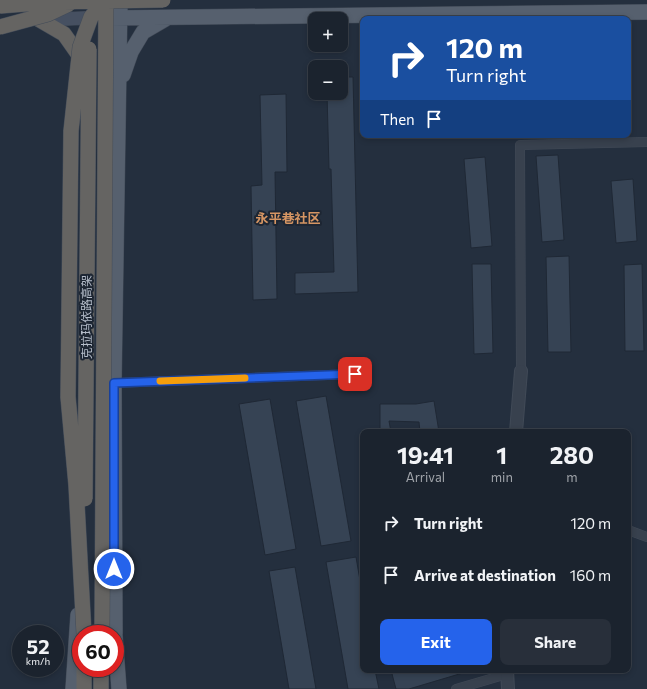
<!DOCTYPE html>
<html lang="en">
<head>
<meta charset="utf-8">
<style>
	body { margin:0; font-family:Commissioner,"Noto Sans SC",sans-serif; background:#282f3a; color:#f1f3f6; height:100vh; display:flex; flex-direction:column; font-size:15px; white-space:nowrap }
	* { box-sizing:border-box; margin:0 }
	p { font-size:13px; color:#a0a4aa }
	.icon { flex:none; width:22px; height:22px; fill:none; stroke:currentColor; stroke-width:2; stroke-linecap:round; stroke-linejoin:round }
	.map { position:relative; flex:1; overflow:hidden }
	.panel { position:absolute; left:360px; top:429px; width:271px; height:244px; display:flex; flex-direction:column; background:#1b232e; border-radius:8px; box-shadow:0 2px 6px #0003,0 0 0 1px #39404a }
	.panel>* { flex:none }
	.guide { position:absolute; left:360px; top:16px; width:271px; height:122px; border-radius:8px; box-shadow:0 2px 6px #0003,0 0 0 1px #39404a; background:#1a4fa0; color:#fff; overflow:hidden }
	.fabs { position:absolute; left:308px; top:12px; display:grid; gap:8px }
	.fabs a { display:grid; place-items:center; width:40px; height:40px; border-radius:8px; background:#1b232e; box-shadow:0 2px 6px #0003,0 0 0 1px #39404a; font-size:20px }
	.speed { position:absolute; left:12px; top:625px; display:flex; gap:8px; font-size:20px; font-weight:700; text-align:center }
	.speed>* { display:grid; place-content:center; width:52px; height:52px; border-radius:50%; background:#1b232e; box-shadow:0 2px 6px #0003,0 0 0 1px #39404a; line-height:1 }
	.speed small { font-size:10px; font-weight:400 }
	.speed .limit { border:6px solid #d22; background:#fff; color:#111 }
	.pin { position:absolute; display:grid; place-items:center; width:34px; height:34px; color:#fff; margin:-17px; border-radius:8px; box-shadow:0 2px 6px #0006 }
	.me { position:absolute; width:44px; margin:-22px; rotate:0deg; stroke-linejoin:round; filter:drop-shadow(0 0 3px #0008) }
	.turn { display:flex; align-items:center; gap:14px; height:84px; padding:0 20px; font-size:18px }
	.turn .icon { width:52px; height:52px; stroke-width:2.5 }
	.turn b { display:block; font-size:28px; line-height:34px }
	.then { display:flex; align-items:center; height:38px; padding:0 20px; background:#0003; gap:8px; font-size:15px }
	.eta { display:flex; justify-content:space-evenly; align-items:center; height:68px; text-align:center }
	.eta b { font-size:24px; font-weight:700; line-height:28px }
	.button { display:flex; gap:8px; margin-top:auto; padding:8px 20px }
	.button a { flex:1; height:46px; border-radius:8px; background:#2563eb; color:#fff; font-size:16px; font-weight:700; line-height:46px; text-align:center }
	.button a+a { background:#282f3a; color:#f1f3f6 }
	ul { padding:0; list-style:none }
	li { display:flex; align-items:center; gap:12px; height:52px; padding:0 20px }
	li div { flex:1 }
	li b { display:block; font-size:15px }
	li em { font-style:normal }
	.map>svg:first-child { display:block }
</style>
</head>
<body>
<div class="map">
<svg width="647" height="689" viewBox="0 0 647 689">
	<rect width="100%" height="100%" fill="#242f3e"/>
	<path fill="#364354" stroke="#1f2835" d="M 341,77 L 353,77 L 358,292 L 295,294 L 295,273 L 334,272 L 331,169 L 329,169 L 327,93 L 341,93 Z
		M 286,94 L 287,172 L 275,172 L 277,299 L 253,300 L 251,186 L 262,185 L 260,95 Z
		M 558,155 L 564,240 L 542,242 L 536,156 Z
		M 485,157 L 492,246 L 471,248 L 464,159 Z
		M 633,179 L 637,241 L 616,243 L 611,181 Z
		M 569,256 L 571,352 L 548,352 L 546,257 Z
		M 472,264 L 491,264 L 493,353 L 474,354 Z
		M 642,264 L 644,351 L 625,351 L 624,265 Z
		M 326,396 L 351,541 L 321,546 L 296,401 Z
		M 270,399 L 296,549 L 265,555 L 239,404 Z
		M 434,401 L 439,432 L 420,432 L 419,422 L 389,421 L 391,432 L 380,432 L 380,404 L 416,404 Z
		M 356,557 L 363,598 L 363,670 L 375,670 L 379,689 L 348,689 L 326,562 Z
		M 295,567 L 316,689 L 289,689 L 269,571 Z
		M 404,670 L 466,670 L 466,672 L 409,689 L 396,689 L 392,674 Z"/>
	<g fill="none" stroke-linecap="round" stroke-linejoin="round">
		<defs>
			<path id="minor" d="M 521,371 L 520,145 L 647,142
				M 114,383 L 355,374
				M 628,530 L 647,537
				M 456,689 L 507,674"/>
			<path id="tertiary" d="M 516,432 L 521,371
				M 507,670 L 508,689"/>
			<path id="secondary" d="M 38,20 L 87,18"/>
			<path id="primary" d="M 110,18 L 647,12
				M 123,75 L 131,52 L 143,32 L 167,18
				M 115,634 L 114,383 L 120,0
				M 115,636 L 119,689
				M 73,689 L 78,615"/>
			<path id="trunk" d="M 40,20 L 64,34 L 83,61
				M 84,689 L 84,668
				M 101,689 L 101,668"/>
		</defs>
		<use href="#minor" stroke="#414a57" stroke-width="10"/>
		<use href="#tertiary" stroke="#414a57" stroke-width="14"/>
		<use href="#secondary" stroke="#414a57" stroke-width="14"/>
		<use href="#primary" stroke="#414a57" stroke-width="16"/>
		<use href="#trunk" stroke="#434c59" stroke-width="16"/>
		<use href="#minor" stroke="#38414e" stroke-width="9"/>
		<use href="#tertiary" stroke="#38414e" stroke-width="12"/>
		<use href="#secondary" stroke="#465061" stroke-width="13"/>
		<use href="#primary" stroke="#56606e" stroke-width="15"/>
		<use href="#trunk" stroke="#656462" stroke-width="15"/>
		<defs>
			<path id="trunk-bridge" d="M 0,6 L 50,2 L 163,0
				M 0,27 L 48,14 L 69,4
				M 85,499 L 89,49
				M 84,634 L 76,485 L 68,397 L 71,131 L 80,47 L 91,17 L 106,0
				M 102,634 L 106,0"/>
		</defs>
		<use href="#trunk-bridge" stroke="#434c59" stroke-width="16" stroke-linecap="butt"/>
		<use href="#trunk-bridge" stroke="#656462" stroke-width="15"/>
	</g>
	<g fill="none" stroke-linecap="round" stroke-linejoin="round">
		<defs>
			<path id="route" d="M 114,569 L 114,383 L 355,374"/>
		</defs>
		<use href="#route" stroke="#184099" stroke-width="10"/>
		<use href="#route" stroke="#2563eb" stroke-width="7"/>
		<path stroke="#f59e0b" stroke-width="7" d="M 160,381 L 245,378"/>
	</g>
	<g text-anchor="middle" stroke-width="4" stroke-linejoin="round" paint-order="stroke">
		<g font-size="12" fill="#b4bcc9" stroke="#1d2633">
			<text transform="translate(87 317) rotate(-90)" y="4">克拉玛依路高架</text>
		</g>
		<g font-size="13" font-weight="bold" fill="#d59563" stroke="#1d2633">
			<text x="288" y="223">永平巷社区</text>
		</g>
	</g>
</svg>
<div class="fabs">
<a>+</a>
<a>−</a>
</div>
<div class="speed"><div>52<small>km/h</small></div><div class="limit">60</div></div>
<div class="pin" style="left:355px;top:374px;background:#d93025"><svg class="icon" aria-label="arrive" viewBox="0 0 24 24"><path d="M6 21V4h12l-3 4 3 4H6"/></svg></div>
<svg class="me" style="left:114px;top:569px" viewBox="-20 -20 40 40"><circle r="17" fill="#2563eb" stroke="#fff" stroke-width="3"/><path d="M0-11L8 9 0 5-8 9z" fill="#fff"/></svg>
<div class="guide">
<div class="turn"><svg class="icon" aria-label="right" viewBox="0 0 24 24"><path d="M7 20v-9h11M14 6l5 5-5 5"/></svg><div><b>120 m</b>Turn right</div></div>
<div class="then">Then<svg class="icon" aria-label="arrive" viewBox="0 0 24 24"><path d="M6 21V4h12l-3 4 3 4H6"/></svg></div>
</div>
<section class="panel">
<div class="eta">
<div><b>19:41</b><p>Arrival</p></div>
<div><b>1</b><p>min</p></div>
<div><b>280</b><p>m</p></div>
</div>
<ul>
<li><svg class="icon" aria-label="right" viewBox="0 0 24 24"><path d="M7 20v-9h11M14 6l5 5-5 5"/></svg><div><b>Turn right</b></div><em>120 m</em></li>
<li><svg class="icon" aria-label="arrive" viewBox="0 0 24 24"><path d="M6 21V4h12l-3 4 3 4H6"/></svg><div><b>Arrive at destination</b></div><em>160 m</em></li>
</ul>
<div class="button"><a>Exit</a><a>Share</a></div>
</section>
</div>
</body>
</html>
